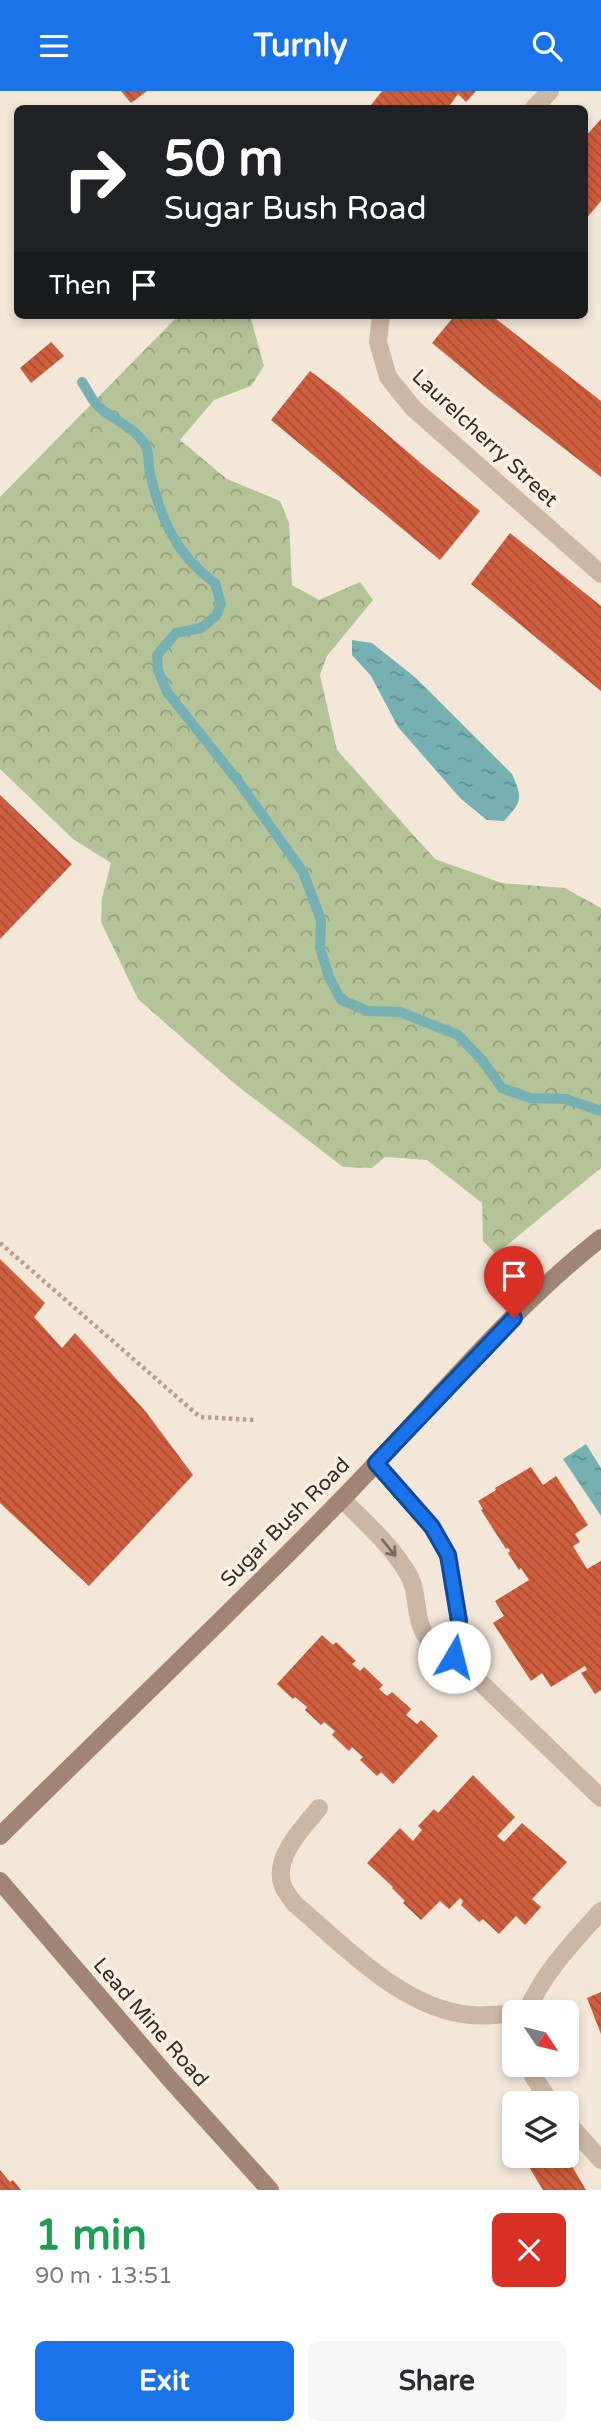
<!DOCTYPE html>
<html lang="en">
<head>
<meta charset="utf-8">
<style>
	body { margin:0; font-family:"Varela Round",sans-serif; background:#f7f7f7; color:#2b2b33; height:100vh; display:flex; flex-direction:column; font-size:26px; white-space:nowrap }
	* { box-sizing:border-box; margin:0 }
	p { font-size:23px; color:#7c7c81 }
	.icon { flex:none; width:38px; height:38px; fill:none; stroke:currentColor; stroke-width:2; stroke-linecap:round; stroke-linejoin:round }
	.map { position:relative; height:2099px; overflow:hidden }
	.drawer { display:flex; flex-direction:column; background:#fff; flex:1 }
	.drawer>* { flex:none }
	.banner { position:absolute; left:14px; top:14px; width:574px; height:214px; border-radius:10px; box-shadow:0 4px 10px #0003; background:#202124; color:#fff; overflow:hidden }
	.needle { width:46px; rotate:125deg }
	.tools { position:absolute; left:502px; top:1909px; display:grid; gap:14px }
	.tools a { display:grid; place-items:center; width:77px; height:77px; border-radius:10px; background:#fff; box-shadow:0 4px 10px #0003; font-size:35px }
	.pin { position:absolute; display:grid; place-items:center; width:60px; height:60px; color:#fff; margin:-72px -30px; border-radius:50% 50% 50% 0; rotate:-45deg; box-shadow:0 0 7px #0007 }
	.pin .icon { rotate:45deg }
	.me { position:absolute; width:77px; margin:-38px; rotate:8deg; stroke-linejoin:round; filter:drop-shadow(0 0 5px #0008) }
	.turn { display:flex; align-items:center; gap:24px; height:147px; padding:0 35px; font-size:32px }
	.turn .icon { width:91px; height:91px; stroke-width:2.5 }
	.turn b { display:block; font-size:49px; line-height:60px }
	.then { display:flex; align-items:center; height:66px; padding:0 35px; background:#0003; gap:14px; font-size:26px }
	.round { display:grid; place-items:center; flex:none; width:74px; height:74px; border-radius:10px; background:#f7f7f7 }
	.head { display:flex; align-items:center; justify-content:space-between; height:119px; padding:0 35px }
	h1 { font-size:42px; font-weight:700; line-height:52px; color:#1e9e55 }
	.cta { display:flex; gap:14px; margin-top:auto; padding:14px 35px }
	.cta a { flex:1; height:80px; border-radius:10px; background:#1a73e8; color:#fff; font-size:28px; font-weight:700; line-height:80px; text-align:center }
	.cta a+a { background:#f7f7f7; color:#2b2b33 }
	header { display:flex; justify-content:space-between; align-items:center; height:91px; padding:0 35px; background:#1a73e8; color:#fff; font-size:32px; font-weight:700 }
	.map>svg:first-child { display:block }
</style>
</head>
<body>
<header><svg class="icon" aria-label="menu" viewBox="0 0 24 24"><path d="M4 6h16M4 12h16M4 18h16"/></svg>Turnly<svg class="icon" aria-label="search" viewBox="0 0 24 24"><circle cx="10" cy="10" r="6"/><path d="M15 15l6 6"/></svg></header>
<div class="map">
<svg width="601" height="2099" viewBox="0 0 601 2099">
	<defs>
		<pattern id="forest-crowns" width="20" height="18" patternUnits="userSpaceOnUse" patternTransform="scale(1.75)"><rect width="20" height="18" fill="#b5c399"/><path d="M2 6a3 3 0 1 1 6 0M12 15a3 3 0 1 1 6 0" fill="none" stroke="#949f7d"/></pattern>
		<pattern id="water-ripples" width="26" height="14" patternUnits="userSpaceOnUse" patternTransform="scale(1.75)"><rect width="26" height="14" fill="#77b0b2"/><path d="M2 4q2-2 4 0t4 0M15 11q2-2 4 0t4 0" fill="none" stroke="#628f91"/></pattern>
		<pattern id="building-back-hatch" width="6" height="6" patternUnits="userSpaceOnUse" patternTransform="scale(1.75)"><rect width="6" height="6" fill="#ce5e3d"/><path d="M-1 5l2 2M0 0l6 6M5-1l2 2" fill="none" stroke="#a84e33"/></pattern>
	</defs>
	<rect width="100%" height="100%" fill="#f3e7da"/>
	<path fill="url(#forest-crowns)" d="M 179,224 L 250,224 L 264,275 L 251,295 L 214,309 L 180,349 L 227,388 L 280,410 L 289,432 L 292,494 L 319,509 L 360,491 L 373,509 L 327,565 L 320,584 L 337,659 L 435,768 L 502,792 L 565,797 L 601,817 L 601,1077 L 496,1163 L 483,1150 L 482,1112 L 427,1069 L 385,1066 L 372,1077 L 343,1076 L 235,993 L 138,908 L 101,831 L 102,807 L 111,772 L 73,748 L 0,678 L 0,406 Z"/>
	<path fill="url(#water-ripples)" d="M 352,549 L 372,552 L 416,587 L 512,683 C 523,708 522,710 504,730 L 487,729 L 461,708 L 398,636 L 371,585 L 352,564 Z
		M 586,1353 L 601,1377 L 601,1425 L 563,1368 Z"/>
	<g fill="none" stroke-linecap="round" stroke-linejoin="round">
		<path stroke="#77b0b2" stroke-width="10" d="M 82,291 C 87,298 91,308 97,314 C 111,329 137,336 146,356 C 150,364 148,375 150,383 C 161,428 176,464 215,492 L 221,513 L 216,525 L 201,537 L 176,542 L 157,564 L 158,579 L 167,601 L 241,694 L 303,781 L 321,829 L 320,857 L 329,886 L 341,909 L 368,920 L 400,921 L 458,944 L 482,969 L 502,997 L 530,1007 L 566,1008 L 601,1020"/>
	</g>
	<path fill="url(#building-back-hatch)" d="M 121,0 L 147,0 L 131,12 Z
		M 382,0 L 476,0 L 466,11 L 458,3 L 447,18 L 368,18 Z
		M 601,28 L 601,110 L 584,130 L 584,47 Z
		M 455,224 L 491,224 L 601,310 L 601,386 L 490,300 L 432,252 Z
		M 51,251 L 64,265 L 31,292 L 20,277 Z
		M 310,280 L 338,301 L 424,375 L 480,420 L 440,469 L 271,329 Z
		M 510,442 L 601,515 L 601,600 L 471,493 Z
		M 0,704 L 72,773 L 0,848 Z
		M 0,1168 L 45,1212 L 34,1226 L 62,1257 L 75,1242 L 146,1321 L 193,1384 L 89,1495 L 0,1412 Z
		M 531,1376 L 543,1394 L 556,1385 L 588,1434 L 575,1443 L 580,1451 L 573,1455 L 587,1478 L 601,1470 L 601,1599 L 595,1603 L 581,1582 L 587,1579 L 585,1575 L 551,1596 L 542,1582 L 531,1590 L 493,1532 L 504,1525 L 495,1510 L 529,1489 L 521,1477 L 519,1479 L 508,1462 L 510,1460 L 508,1457 L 506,1458 L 481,1419 L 483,1418 L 478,1410 L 496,1399 L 495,1397 Z
		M 322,1544 L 333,1554 L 336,1551 L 356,1570 L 352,1573 L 360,1580 L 364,1576 L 383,1594 L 379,1598 L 387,1605 L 392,1601 L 411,1618 L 406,1624 L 417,1633 L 421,1629 L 438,1645 L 393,1693 L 381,1681 L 377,1685 L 360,1669 L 363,1666 L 352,1656 L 349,1660 L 332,1644 L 335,1640 L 324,1631 L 321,1634 L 305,1619 L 307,1616 L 295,1606 L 293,1608 L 277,1593 Z
		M 473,1684 L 515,1726 L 497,1745 L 504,1751 L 522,1732 L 567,1771 L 532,1808 L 541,1816 L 525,1834 L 516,1825 L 499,1843 L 483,1828 L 479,1831 L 461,1814 L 463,1810 L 460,1807 L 449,1818 L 440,1810 L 421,1829 L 403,1812 L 405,1810 L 392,1797 L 393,1796 L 367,1772 L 400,1737 L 413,1750 L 422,1739 L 418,1735 L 434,1718 L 438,1722 Z
		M 601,1901 L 601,1943 L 587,1907 Z
		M 548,2065 L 566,2065 L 586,2099 L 543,2099 L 529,2076 Z
		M 0,2079 L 10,2091 L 13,2089 L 21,2099 L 0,2099 Z"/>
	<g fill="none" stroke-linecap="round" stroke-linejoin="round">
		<path stroke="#b8a08f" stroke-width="4.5" stroke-dasharray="3.5 3.5" stroke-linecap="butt" d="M 0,1152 L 200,1326 L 255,1329"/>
		<path stroke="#ccb6a5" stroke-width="18" d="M 533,18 L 550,0
			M 381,224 L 378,251 L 388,286 L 413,317 L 601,483
			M 376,1372 L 432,1435 L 448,1464 L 459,1530 L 454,1566
			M 342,1408 C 365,1431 390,1453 407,1481 C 420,1501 413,1528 427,1547 C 433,1555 446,1560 454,1566 L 601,1707
			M 319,1717 C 303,1737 272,1767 283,1795 C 285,1801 291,1808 295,1813 C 344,1855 404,1919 471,1924 C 485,1926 501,1923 514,1922
			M 526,1922 C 543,1882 572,1852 601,1820
			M 529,1974 L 533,1985 L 551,2012
			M 567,2031 L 601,2069"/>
		<path stroke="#a08576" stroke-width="18" d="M 0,1745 C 113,1633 229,1524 340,1410 C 426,1323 504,1223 601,1147
			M 0,1790 L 169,1987 L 270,2099"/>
	</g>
	<defs><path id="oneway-shaft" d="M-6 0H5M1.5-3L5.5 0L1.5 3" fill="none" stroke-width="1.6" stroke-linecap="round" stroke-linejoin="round" transform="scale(1.75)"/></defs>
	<use stroke="#7a6a60" href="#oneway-shaft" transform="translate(389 1457) rotate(51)"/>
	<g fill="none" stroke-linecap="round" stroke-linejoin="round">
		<defs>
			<path id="route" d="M 454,1566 L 459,1530 L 448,1464 L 432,1436 L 376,1372 L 514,1227"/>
		</defs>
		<use href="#route" stroke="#114b97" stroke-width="18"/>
		<use href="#route" stroke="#1a73e8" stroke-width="12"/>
	</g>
	<g text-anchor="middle" stroke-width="7" stroke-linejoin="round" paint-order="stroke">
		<g font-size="21" fill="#372c27" stroke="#faf1e6">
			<text transform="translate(485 347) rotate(43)" y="7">Laurelcherry Street</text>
			<text transform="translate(285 1431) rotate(-45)" y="7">Sugar Bush Road</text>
			<text transform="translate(151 1931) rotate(49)" y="7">Lead Mine Road</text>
		</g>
	</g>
</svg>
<div class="tools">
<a><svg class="needle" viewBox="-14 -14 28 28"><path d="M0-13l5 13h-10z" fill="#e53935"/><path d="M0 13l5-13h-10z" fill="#7c7c81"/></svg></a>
<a><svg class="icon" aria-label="layers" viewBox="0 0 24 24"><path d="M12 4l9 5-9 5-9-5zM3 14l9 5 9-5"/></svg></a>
</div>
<div class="pin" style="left:514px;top:1227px;background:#d93025"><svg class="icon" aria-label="arrive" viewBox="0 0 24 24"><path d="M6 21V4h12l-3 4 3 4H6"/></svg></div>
<svg class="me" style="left:454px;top:1566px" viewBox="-20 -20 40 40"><circle r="19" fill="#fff"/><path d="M0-13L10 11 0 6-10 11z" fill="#1a73e8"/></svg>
<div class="banner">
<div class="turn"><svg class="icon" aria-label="right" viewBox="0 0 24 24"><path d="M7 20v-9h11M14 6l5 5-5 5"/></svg><div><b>50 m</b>Sugar Bush Road</div></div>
<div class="then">Then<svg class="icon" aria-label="arrive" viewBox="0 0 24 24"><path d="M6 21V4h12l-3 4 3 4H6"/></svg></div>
</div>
</div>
<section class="drawer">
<div class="head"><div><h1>1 min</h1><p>90 m · 13:51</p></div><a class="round" style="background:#d93025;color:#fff"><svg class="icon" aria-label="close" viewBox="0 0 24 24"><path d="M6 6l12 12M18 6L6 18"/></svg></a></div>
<div class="cta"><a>Exit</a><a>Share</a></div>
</section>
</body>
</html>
